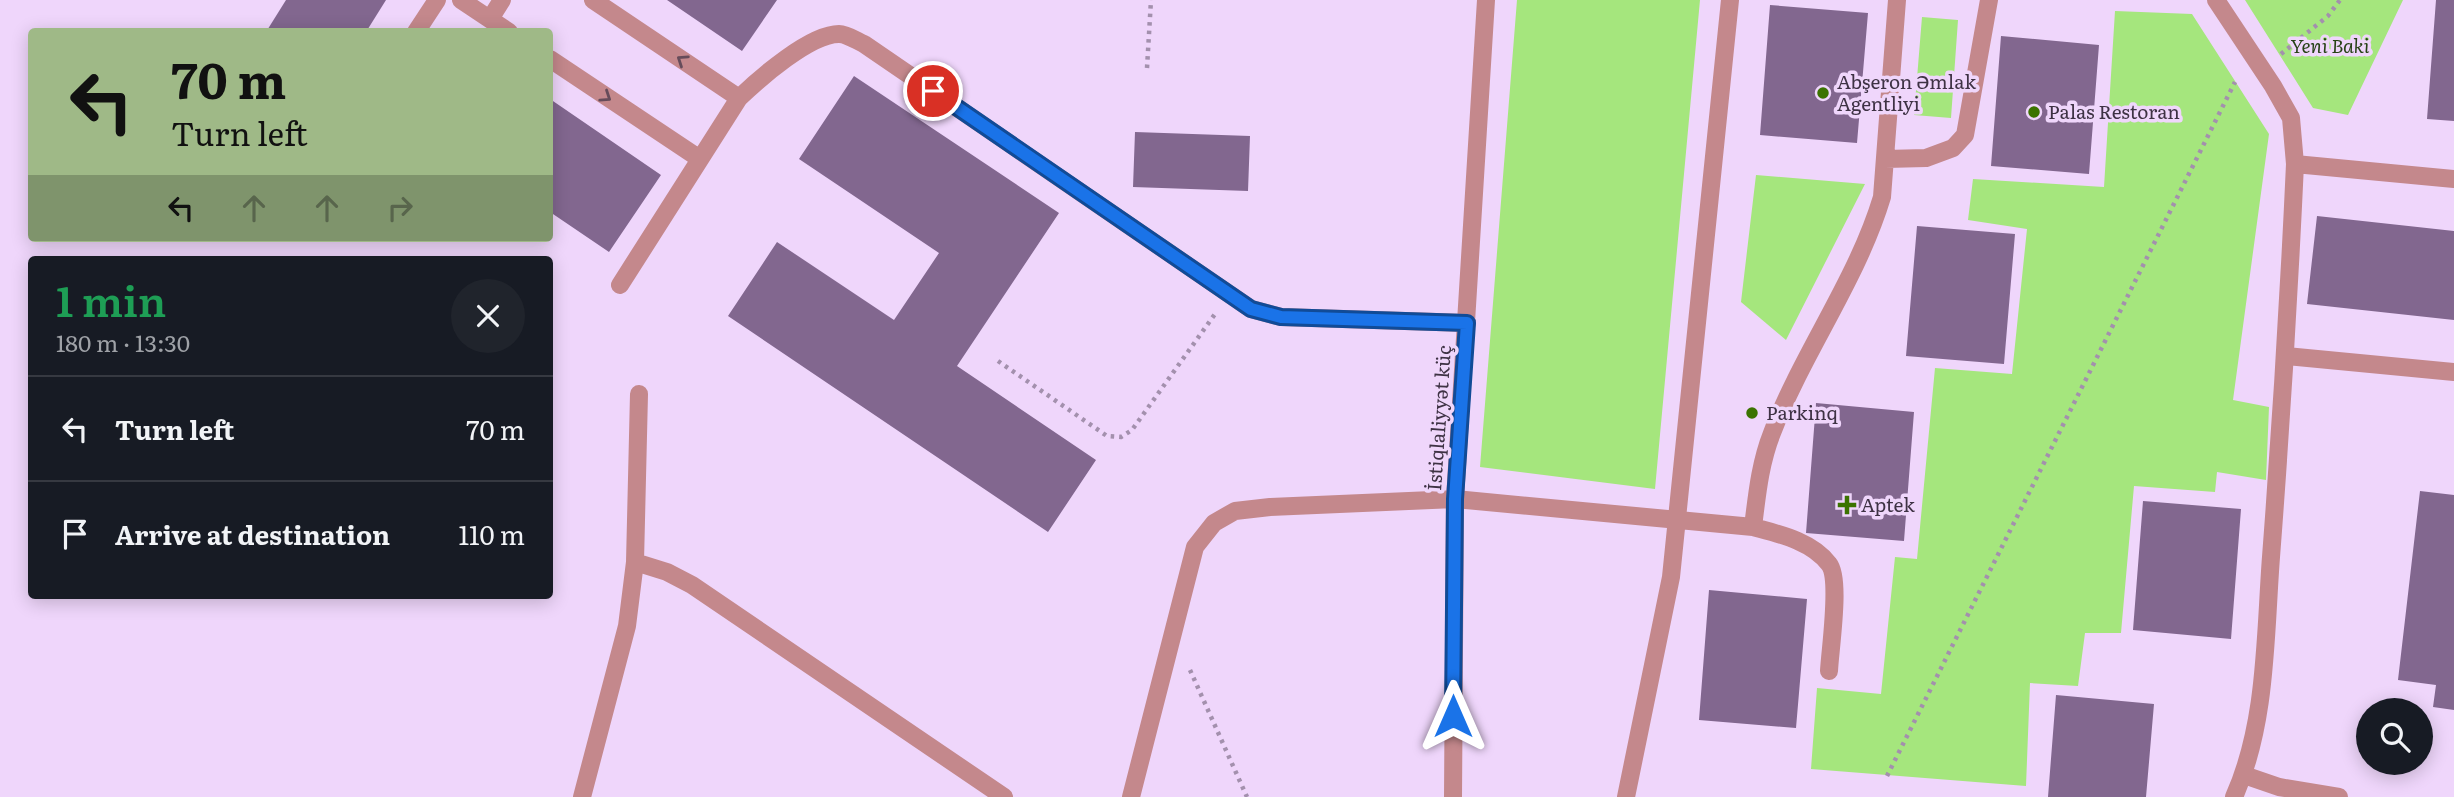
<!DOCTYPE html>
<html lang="en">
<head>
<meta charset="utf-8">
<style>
	body { margin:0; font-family:Literata,serif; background:#20242c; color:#f1f3f6; height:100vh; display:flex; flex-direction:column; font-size:26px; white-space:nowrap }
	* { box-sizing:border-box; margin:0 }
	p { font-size:23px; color:#9ea1a6 }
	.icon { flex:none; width:38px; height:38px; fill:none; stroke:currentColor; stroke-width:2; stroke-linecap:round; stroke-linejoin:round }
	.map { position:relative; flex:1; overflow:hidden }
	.details { position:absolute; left:28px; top:256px; width:525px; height:343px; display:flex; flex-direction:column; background:#171b24; border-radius:7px; box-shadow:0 4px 18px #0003 }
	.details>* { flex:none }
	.top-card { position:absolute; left:28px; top:28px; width:525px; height:214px; border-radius:7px; box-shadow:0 4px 18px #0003; background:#9fb987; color:#111; overflow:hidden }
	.buttons { position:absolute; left:2356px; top:698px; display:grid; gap:14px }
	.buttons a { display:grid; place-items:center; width:77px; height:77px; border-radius:50%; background:#171b24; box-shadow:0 4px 18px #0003; font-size:35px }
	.pin { position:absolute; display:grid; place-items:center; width:60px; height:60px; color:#fff; margin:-30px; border:4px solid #fff; border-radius:50%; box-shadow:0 2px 7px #0007 }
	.me { position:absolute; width:77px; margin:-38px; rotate:0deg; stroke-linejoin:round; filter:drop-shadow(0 0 5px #0008) }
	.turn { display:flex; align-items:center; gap:24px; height:147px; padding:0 28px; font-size:32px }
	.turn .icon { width:91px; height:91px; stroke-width:2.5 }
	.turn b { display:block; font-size:49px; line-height:60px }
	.lanes { display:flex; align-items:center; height:66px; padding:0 28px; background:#0003; justify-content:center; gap:35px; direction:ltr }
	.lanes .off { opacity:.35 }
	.round { display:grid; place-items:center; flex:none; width:74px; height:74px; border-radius:37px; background:#20242c }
	.head { display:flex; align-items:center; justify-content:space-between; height:119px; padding:0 28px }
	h1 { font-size:42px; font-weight:600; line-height:52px; color:#1e9e55 }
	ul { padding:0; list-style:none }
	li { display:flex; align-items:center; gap:21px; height:105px; padding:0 28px; border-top:2px solid #363941 }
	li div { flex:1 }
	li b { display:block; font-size:26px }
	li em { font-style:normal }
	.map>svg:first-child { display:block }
</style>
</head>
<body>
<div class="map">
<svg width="2454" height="797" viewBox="0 0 2454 797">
	<rect width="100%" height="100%" fill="#efd6fb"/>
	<path fill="#a5e67d" d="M 1517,0 L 1700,0 L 1655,489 L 1480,467 Z
		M 2245,0 L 2403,0 L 2348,115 L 2313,108 Z
		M 2115,11 L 2192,14 L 2269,134 L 2233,400 L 2269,407 L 2266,480 L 2217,472 L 2215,492 L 2134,486 L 2121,633 L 2085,633 L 2078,686 L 2030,683 L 2026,786 L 1811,769 L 1817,688 L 1881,694 L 1895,557 L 1917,559 L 1935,368 L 2012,374 L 2027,229 L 1968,220 L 1973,179 L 2104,187 Z
		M 1922,17 L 1958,20 L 1951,118 L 1914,115 Z
		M 1756,175 L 1865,184 L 1786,340 L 1741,302 Z"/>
	<path fill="#82678f" d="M 286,0 L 386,0 L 366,32 L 266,32 Z
		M 667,0 L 777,0 L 742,51 Z
		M 2436,0 L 2454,0 L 2454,121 L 2427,119 Z
		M 1770,5 L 1868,13 L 1857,143 L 1760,135 Z
		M 2001,36 L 2099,45 L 2089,174 L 1991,166 Z
		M 854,76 L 1059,213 L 957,366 L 1096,460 L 1048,532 L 728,316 L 777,242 L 894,320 L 939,253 L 799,159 Z
		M 550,99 L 661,175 L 609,252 L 550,212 Z
		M 1135,132 L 1250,136 L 1248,191 L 1133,187 Z
		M 2317,216 L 2454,231 L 2454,320 L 2307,304 Z
		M 1917,226 L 2015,234 L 2004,364 L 1906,356 Z
		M 1816,403 L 1914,412 L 1904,541 L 1806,533 Z
		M 2420,491 L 2454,495 L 2454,710 L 2433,707 L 2436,685 L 2398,680 Z
		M 2143,501 L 2241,509 L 2231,639 L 2133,630 Z
		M 1709,590 L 1807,599 L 1796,728 L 1699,720 Z
		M 2056,695 L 2154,704 L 2146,797 L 2048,797 Z"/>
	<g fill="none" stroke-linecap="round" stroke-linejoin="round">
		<path stroke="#a390ad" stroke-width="4.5" stroke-dasharray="3.5 5" stroke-linecap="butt" d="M 2281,54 L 2328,16 L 2340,0
			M 1147,68 L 1151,0
			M 998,361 L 1107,436 L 1121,437 L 1132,430 L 1215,314
			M 1190,670 L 1247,797
			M 1887,776 L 2235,82"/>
		<path stroke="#c4888c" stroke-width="18" d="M 461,0 L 509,32
			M 593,0 L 739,98
			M 2216,0 L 2273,86 L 2291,118 L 2295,164
			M 490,19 L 502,0
			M 416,32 L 437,0
			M 550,59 L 700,159
			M 1885,159 L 1926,158 L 1953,148 L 1965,135 L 1989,0
			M 620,285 L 739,98 C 760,78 810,34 839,34 C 847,34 857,41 864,44 L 1251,309 L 1281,317 L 1467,323
			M 2286,356 L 2454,372
			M 1455,499 L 1753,527 C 1779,534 1812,541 1829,564 C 1841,579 1830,649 1829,671
			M 1753,527 C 1757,495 1760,463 1772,433 C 1803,352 1857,280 1882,197 L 1897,0
			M 2244,775 L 2279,787 L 2339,797
			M 1626,797 L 1671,577 L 1730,0
			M 2234,797 C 2267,723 2265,636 2271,557 C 2281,426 2289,295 2295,164 L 2454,179"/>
		<path stroke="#c4888c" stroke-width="18" d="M 635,562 L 667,572 L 692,585 L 1004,797
			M 582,797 L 627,626 L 635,562 L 639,394
			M 1131,797 L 1195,547 L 1214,523 L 1235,511 L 1270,507 L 1455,499
			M 1453,797 L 1455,499 L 1486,0"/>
	</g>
	<defs><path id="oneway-chevron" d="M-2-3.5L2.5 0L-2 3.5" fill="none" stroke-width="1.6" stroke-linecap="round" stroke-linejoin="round" transform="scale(1.75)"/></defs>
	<g stroke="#664c5a">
		<use href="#oneway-chevron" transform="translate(682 60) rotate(-146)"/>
		<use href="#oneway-chevron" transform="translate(606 97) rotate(34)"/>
	</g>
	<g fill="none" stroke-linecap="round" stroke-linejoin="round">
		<defs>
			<path id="route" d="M 933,91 L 1251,309 L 1281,317 L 1467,323 L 1455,499 L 1453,716"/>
		</defs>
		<use href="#route" stroke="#114b97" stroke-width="18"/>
		<use href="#route" stroke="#1a73e8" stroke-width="12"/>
	</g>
	<g fill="#3b7300" stroke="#efd6fb" stroke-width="2.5">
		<circle cx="1823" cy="93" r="7"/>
		<circle cx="2034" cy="112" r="7"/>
		<circle cx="1752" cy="413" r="7"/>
		<path d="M1843.5 494.5h7v7h7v7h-7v7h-7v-7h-7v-7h7z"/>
	</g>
	<g text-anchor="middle" stroke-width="7" stroke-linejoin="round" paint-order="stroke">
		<g font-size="19" font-style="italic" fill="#274216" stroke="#efd6fb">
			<text x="2330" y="53">Yeni Baki</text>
		</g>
		<g font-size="19" fill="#3e3244" stroke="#efd6fb" text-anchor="start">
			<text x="1837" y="89">Abşeron Əmlak<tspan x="1837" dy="22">Agentliyi</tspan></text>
			<text x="2048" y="119">Palas Restoran</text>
			<text x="1766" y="420">Parkinq</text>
			<text x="1861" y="512">Aptek</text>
		</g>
		<g font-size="19" fill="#3e3244" stroke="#efd6fb">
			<text transform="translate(1439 418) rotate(-86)" y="7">İstiqlaliyyət küç</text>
		</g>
	</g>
</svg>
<div class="buttons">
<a><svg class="icon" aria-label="search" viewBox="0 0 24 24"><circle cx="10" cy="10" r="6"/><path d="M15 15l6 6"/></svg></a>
</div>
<div class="pin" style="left:933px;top:91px;background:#d93025"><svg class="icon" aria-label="arrive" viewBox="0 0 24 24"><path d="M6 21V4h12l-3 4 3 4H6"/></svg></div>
<svg class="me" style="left:1453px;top:716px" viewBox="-20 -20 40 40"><path d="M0-17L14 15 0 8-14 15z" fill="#1a73e8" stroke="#fff" stroke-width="4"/></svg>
<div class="top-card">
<div class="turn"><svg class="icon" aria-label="left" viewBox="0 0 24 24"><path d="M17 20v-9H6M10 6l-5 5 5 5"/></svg><div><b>70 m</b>Turn left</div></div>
<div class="lanes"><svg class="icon" aria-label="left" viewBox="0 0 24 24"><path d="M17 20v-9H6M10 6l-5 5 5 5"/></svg><svg class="icon off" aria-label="ahead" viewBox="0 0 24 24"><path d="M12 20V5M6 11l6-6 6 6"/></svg><svg class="icon off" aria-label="ahead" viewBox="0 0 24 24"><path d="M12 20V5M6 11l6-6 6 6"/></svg><svg class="icon off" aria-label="right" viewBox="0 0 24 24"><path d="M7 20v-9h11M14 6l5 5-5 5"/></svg></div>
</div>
<section class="details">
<div class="head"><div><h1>1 min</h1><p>180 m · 13:30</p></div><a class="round"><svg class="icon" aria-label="close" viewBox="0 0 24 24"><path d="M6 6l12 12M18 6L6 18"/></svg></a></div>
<ul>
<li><svg class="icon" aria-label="left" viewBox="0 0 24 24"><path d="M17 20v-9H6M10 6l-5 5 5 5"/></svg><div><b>Turn left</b></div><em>70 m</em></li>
<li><svg class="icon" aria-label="arrive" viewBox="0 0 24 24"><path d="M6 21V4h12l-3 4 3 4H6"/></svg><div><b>Arrive at destination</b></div><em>110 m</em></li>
</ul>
</section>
</div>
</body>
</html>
